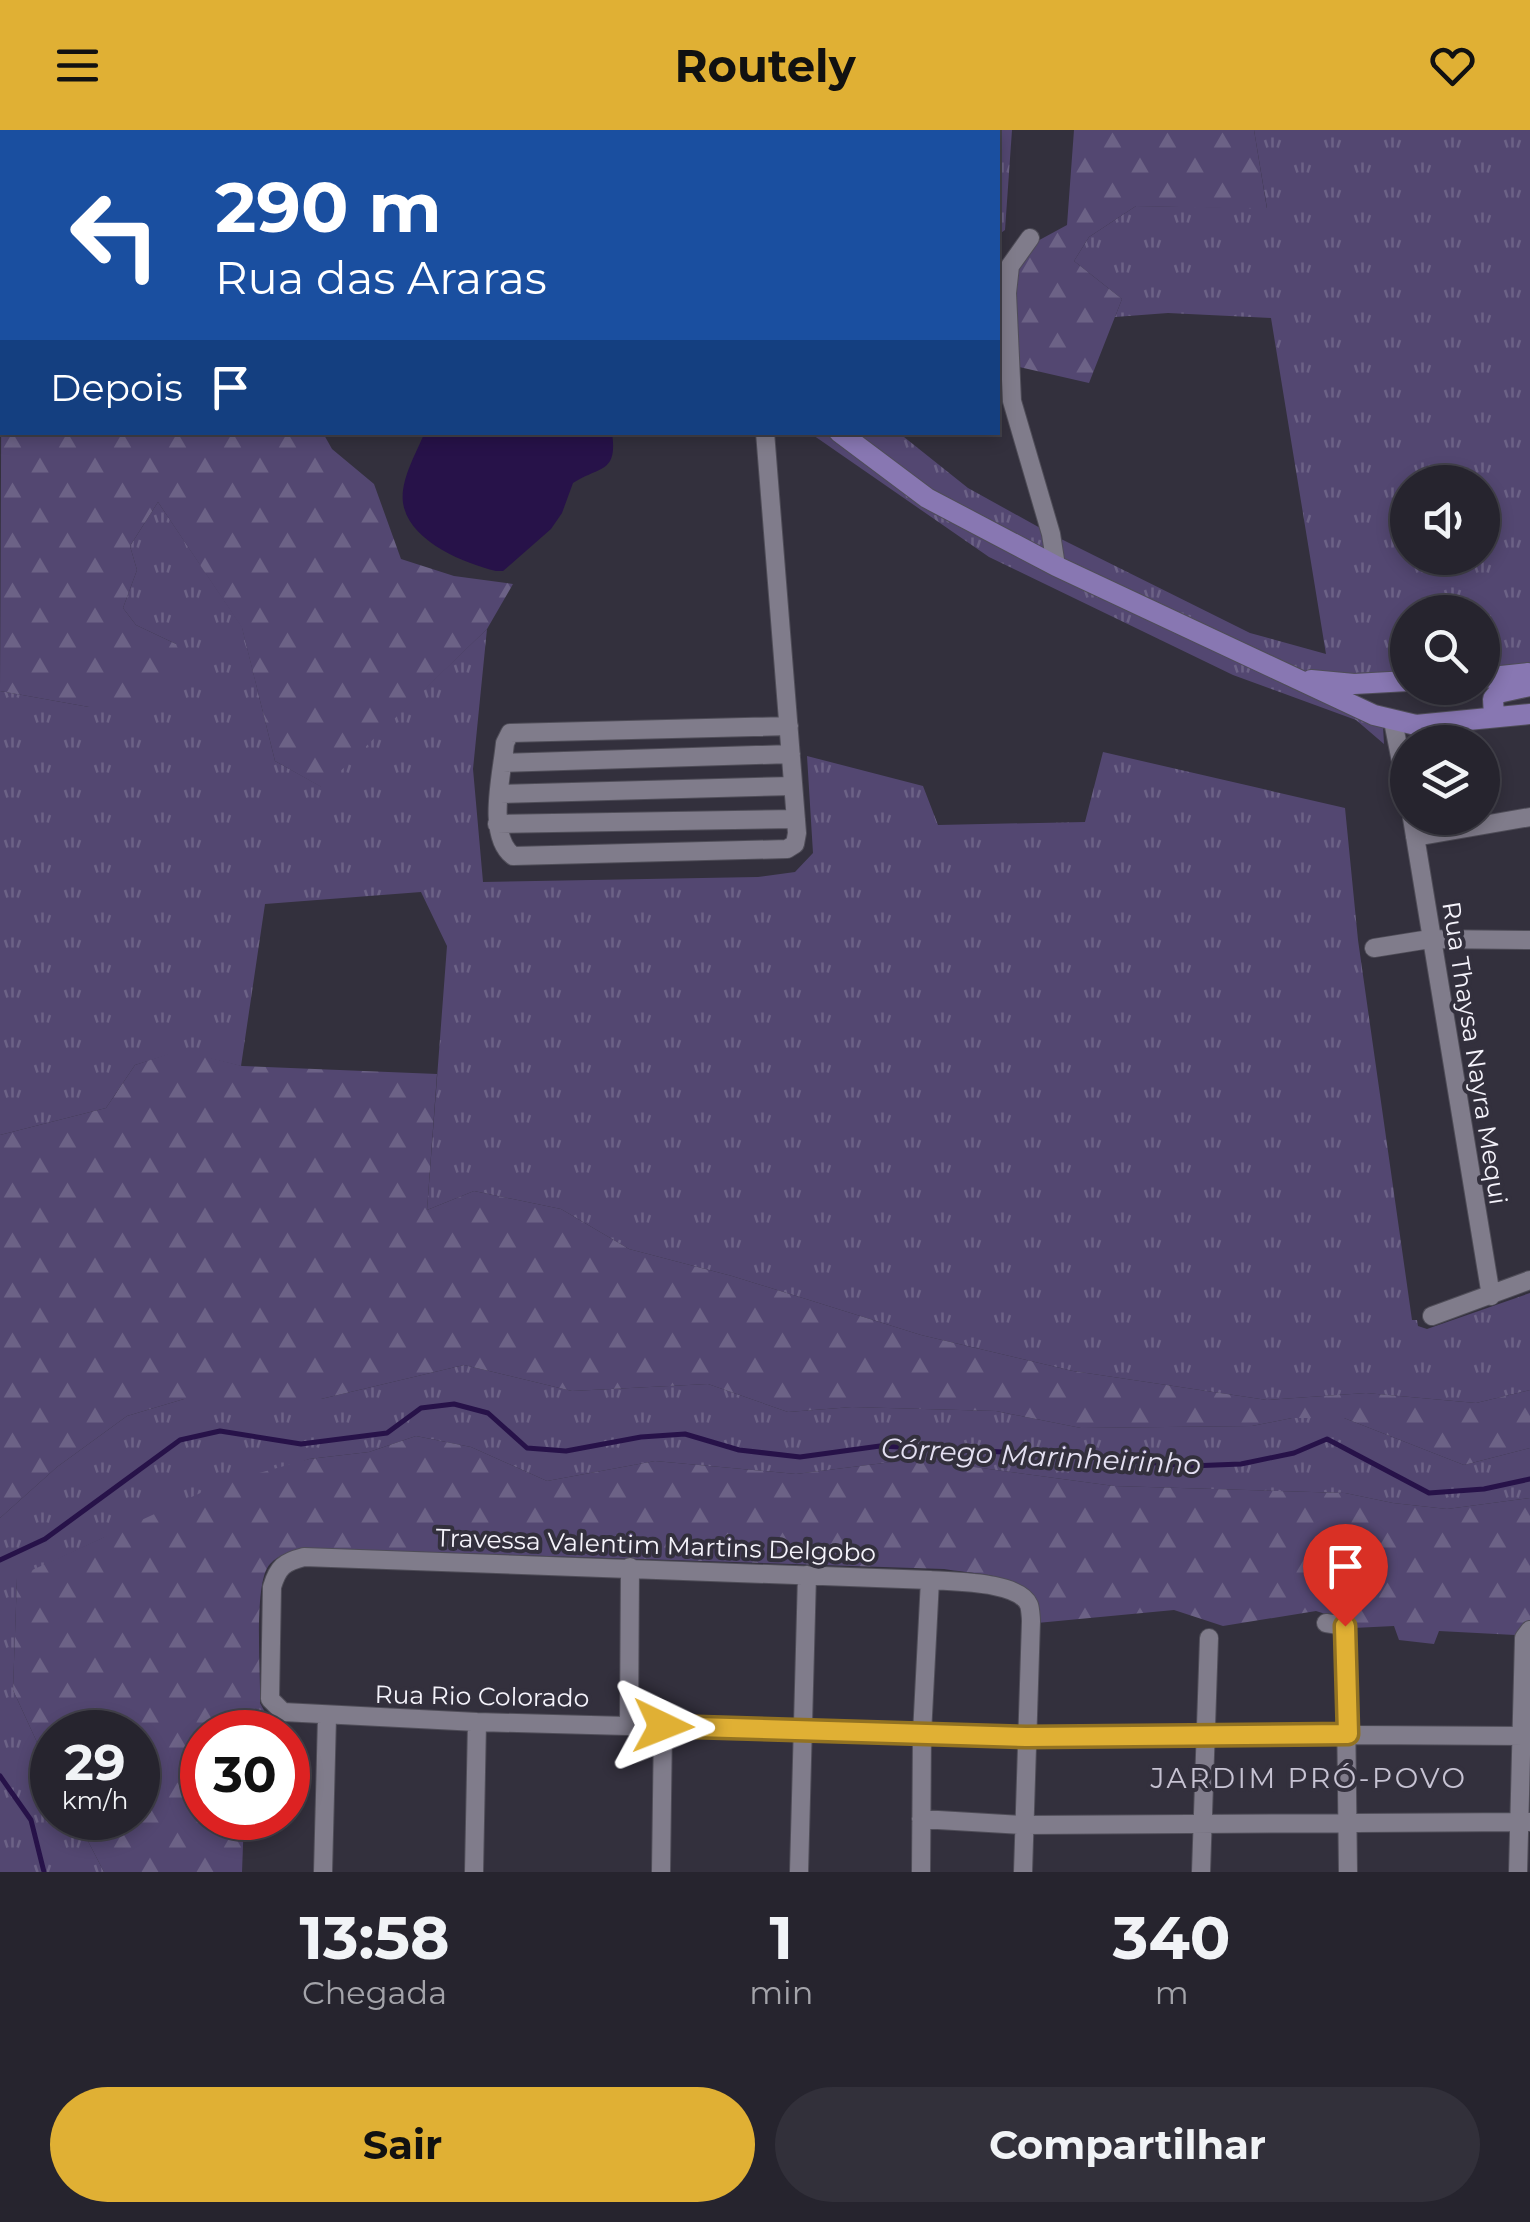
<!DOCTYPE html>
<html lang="pt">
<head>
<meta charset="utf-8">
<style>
	body { margin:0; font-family:Montserrat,sans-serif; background:#32303a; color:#f1f3f6; height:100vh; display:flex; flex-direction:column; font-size:38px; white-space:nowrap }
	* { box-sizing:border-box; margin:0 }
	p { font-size:32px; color:#a4a4aa }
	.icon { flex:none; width:55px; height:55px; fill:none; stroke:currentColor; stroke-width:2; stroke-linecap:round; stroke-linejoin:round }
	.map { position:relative; height:1742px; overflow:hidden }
	.drawer { display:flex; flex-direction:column; background:#26242e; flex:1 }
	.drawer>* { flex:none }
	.hud { position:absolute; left:0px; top:0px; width:1000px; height:305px; box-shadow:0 5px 15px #0003,0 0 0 2px #42414a; background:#1a4fa0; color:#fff; overflow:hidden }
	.buttons { position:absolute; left:1390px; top:335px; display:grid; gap:20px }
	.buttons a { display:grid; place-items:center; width:110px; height:110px; border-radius:50%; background:#26242e; box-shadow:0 5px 15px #0003,0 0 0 2px #42414a; font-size:50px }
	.speed { position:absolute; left:30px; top:1580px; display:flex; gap:20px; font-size:50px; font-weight:700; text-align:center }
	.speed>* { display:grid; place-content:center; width:130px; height:130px; border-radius:50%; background:#26242e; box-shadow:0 5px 15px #0003,0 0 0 2px #42414a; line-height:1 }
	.speed small { font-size:25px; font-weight:400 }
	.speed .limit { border:15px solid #d22; background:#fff; color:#111 }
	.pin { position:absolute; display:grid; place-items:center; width:85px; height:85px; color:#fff; margin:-102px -42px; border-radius:50% 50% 50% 0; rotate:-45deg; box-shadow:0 0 10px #0007 }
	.pin .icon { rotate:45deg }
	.me { position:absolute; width:110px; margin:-55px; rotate:92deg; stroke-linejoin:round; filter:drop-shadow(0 0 8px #0008) }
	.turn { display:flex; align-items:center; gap:35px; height:210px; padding:0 50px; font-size:45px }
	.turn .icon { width:130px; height:130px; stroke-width:2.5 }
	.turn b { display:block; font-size:70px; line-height:85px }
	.then { display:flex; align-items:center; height:95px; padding:0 50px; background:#0003; gap:20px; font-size:38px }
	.eta { display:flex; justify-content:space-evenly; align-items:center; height:170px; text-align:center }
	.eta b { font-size:60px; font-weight:700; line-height:70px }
	.action { display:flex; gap:20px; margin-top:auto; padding:20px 50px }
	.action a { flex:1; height:115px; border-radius:60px; background:#e0b034; color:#111; font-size:40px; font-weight:700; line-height:115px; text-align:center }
	.action a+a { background:#32303a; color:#f1f3f6 }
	header { display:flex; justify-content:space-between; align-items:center; height:130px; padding:0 50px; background:#e0b034; color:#111; font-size:45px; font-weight:700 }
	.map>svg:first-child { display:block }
</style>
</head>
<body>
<header><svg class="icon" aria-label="menu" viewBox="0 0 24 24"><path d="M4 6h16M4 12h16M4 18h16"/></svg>Routely<svg class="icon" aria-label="heart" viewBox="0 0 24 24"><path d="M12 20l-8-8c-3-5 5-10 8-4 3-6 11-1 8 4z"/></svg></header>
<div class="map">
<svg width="1530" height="1742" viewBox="0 0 1530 1742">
	<defs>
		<pattern id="grass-tufts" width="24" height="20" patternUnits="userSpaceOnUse" patternTransform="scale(2.5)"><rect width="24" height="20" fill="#534771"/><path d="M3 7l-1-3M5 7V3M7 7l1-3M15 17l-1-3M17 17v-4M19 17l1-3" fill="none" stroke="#6c6286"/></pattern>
		<pattern id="forest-firs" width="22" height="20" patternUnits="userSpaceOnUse" patternTransform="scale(2.5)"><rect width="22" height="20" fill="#534771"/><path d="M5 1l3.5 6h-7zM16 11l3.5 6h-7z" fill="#6c6286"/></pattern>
	</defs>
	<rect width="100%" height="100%" fill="#33303d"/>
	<path fill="url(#grass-tufts)" fill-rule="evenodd" d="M 0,0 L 318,0 L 2,2 L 0,123 Z
		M 747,0 L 1012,0 L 1005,100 L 998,105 L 998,2 Z
		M 1254,0 L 1530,0 L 1530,540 L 1483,545 L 1482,482 L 1408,482 L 1407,547 L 1318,547 L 1298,540 L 1055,429 L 930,362 L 850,303 L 899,303 L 968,358 L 1051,404 L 1250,503 L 1326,524 L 1271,188 L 1168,183 L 1115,187 L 1122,169 L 1074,131 L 1089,107 L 1136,76 L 1267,78 ZM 1408,352 L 1482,352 L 1482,428 L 1408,428 Z
		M 810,303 L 831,303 L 873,337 L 1383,597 L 1384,614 L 1356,590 L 1233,545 L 989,427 Z
		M 158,372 L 242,497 L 275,631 L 322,657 L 487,499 L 473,639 L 483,752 L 758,747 L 795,742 L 813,723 L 807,626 L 923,656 L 938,695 L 1085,692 L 1103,622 L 1345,678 L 1358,810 L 1412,1190 L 1417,1190 L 1418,1196 L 1427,1199 L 1530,1163 L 1530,1260 L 1476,1273 L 1366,1263 L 1267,1270 L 1073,1241 L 921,1205 L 732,1146 L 629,1119 L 561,1079 L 474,1061 L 427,1080 L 447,816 L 421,762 L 265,774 L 241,936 L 180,921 L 135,935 L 106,978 L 0,1005 L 0,561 L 89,577 L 176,514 L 136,495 L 123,478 L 137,440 L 130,416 Z
		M 464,1235 L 572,1261 L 708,1254 L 788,1282 L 852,1277 L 996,1281 L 1081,1298 L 1252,1296 L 1292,1288 L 1344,1288 L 1464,1335 L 1530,1318 L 1530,1368 L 1447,1379 L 1393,1373 L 1345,1363 L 1114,1356 L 916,1329 L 796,1344 L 655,1331 L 547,1351 L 471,1317 L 416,1306 L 369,1322 L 309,1329 L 103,1408 L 17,1448 L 13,1560 L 52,1645 L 52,1688 L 76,1688 L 104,1742 L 0,1742 L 0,1388 L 57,1337 L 127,1286 L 184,1269 L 321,1269 Z"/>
	<path fill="url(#forest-firs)" d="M 1074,0 L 1254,0 L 1267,79 L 1136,76 L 1089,107 L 1074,131 L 1122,169 L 1089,253 L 1011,235 L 1007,163 L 1021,120 L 1067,95 Z
		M 2,122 L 2,302 L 323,303 L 332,319 L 374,354 L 401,429 L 454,446 L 513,454 L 487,499 L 323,658 L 275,631 L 242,498 L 158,372 L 130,416 L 137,440 L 123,478 L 136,495 L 176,514 L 184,533 L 142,574 L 89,577 L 0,561 Z
		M 180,920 L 242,936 L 437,944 L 427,1080 L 474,1061 L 561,1079 L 629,1119 L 732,1146 L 921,1205 L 1073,1241 L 1267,1270 L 1366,1263 L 1476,1273 L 1530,1260 L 1530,1318 L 1464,1335 L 1344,1288 L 1292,1288 L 1252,1296 L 1081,1298 L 996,1281 L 852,1277 L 788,1282 L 708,1254 L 572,1261 L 464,1235 L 321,1269 L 184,1269 L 127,1286 L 57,1337 L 0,1388 L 0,1005 L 106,978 L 135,935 Z
		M 416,1306 L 471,1317 L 547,1351 L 655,1331 L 796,1344 L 916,1329 L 1114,1356 L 1345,1363 L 1393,1373 L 1447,1379 L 1530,1368 L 1530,1494 L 1520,1498 L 1515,1505 L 1439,1501 L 1434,1514 L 1399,1510 L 1394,1496 L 1353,1498 L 1348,1491 L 1316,1481 L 1223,1496 L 1174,1480 L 1037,1493 C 1033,1441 985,1446 944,1439 L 305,1418 C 293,1421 279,1424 270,1434 C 253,1451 261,1545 260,1573 L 267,1586 L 249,1590 L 248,1602 L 202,1602 L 202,1688 L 244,1688 L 242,1742 L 104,1742 L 76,1688 L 138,1688 L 138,1602 L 52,1602 L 52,1645 L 13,1560 L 17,1447 L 220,1354 L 309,1329 L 369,1322 Z"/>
	<path fill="#271249" d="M 442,303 L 612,303 C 618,344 599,336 573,353 L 562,383 L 551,399 L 503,441 L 496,441 C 463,433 409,411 403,373 C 400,350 416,324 424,304 Z"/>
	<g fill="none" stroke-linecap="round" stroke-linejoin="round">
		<path stroke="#271249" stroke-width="5" d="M 160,2 L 167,0
			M 0,59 L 2,58
			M 0,1430 L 45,1409 L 180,1310 L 220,1301 L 301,1314 L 387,1303 L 421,1278 L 454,1274 L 488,1283 L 527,1318 L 566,1321 L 641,1307 L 685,1304 L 739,1320 L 800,1327 L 880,1316 L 1066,1325 L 1190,1336 L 1241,1334 L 1294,1323 L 1327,1309 L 1429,1363 L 1484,1359 L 1530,1349
			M 0,1646 L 31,1690 L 44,1742"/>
		<defs>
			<path id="minor" d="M 1030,108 L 1010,136 L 1007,163 L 1012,271 L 1051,404 L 1056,436
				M 765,302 L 797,703 L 795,714 L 787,719 L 513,726 C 486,705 502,645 505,613 L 510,603 L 789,596
				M 1393,591 L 1408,667
				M 503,633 L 791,624
				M 500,664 L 793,656
				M 1412,688 L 1491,1166
				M 497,694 L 796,689
				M 1415,707 L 1530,687
				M 1374,818 L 1430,809 L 1530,810
				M 1432,1186 L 1530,1150
				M 1326,1493 L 1345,1496 L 1348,1742
				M 629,1594 L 630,1437
				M 921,1689 L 1024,1695 L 1530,1692
				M 323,1742 L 327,1587
				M 474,1742 L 477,1592
				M 661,1742 L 663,1596
				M 799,1742 L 807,1445
				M 921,1742 L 922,1604 L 930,1450
				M 1023,1742 L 1031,1491 C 1031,1488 1030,1477 1029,1475 C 1019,1451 953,1452 930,1450 L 304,1427 C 284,1432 278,1437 272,1457 L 270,1569 L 283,1582 L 477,1592 L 1026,1607 L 1204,1604 L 1530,1606
				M 1201,1742 L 1209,1508
				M 1518,1742 L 1524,1508 L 1530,1500"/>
			<path id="major" d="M 597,0 L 599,2
				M 839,302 L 927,368 L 1056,436 L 1374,585 L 1416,595 L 1530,584
				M 1482,548 L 1528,543
				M 1311,550 L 1354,554 L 1408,551
				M 1494,586 L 1493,569 L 1498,563 L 1530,556"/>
		</defs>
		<use href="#minor" stroke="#4f4d58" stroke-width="20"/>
		<use href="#major" stroke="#4f4d58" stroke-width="22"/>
		<use href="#minor" stroke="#807c8b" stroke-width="18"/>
		<use href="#major" stroke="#8877b2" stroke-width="20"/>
	</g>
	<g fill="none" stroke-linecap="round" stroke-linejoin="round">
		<defs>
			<path id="route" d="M 663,1596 L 1026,1607 L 1348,1604 L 1345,1496"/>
		</defs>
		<use href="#route" stroke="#927222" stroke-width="25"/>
		<use href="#route" stroke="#e0b034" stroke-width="18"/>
	</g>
	<g text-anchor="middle" stroke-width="8" stroke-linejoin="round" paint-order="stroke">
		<g font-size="25" fill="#f5f3fb" stroke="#33303d">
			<text transform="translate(1475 923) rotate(81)" y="9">Rua Thaysa Nayra Mequi</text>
			<text transform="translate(656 1415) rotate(2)" y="9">Travessa Valentim Martins Delgobo</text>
			<text transform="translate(482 1566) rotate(1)" y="9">Rua Rio Colorado</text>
		</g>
		<g font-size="28" font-style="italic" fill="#e4e0f2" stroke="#33303d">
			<text transform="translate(1041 1326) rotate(3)" y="10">Córrego Marinheirinho</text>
		</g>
		<g font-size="28" letter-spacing="2.5" fill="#c7c3d3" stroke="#33303d">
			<text x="1309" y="1658">JARDIM PRÓ-POVO</text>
		</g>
	</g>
</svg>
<div class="buttons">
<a><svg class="icon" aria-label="sound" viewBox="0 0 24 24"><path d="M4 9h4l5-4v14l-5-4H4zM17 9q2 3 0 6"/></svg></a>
<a><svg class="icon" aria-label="search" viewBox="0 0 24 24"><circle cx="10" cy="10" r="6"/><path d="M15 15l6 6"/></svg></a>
<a><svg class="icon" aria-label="layers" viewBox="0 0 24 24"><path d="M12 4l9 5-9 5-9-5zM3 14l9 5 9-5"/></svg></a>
</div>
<div class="speed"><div>29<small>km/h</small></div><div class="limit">30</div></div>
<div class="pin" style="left:1345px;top:1496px;background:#d93025"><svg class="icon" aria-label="arrive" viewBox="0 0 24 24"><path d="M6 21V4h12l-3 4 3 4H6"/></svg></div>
<svg class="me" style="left:663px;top:1596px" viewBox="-20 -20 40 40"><path d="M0-17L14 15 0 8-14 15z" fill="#e0b034" stroke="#fff" stroke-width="4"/></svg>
<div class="hud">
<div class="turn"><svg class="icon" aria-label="left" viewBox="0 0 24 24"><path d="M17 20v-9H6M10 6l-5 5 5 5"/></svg><div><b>290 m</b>Rua das Araras</div></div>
<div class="then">Depois<svg class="icon" aria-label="arrive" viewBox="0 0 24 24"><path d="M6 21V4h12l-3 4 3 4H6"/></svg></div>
</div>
</div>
<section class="drawer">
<div class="eta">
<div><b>13:58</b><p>Chegada</p></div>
<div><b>1</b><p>min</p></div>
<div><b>340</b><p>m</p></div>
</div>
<div class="action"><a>Sair</a><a>Compartilhar</a></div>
</section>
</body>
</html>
